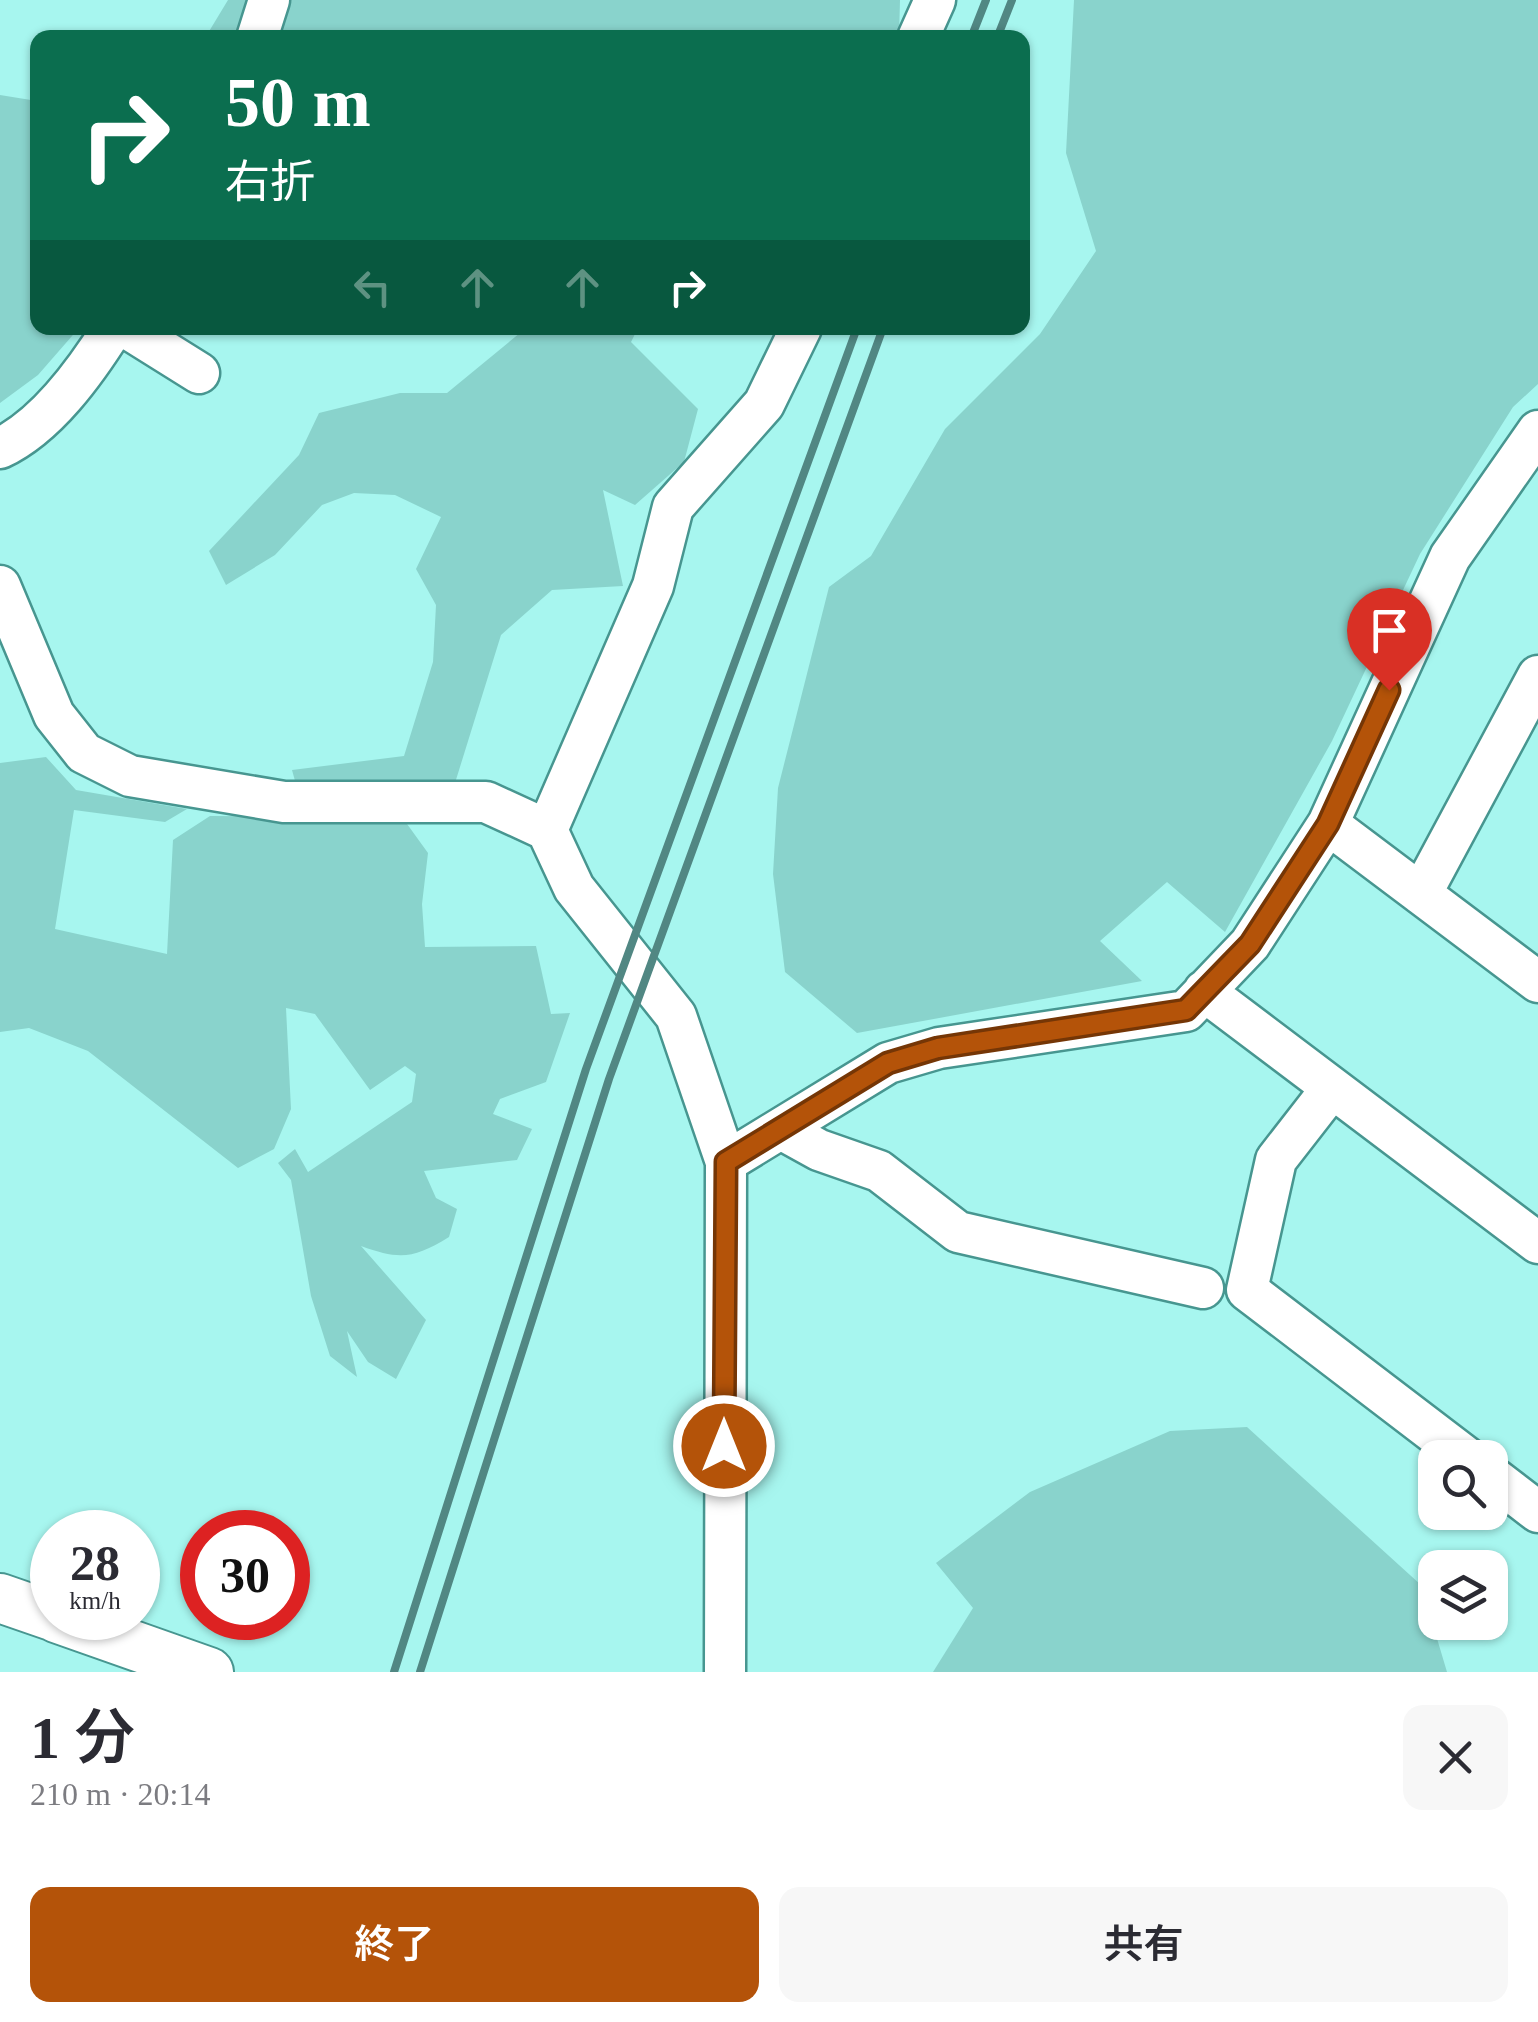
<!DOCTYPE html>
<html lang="ja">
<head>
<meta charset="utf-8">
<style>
	body { margin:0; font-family:"Times New Roman","Noto Sans JP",serif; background:#f7f7f7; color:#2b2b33; height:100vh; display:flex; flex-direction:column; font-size:38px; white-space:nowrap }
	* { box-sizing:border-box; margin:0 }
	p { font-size:32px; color:#7c7c81 }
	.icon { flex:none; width:55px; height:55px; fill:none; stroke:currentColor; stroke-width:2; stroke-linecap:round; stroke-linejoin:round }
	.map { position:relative; height:1672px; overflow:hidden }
	.panel { display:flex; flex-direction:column; background:#fff; flex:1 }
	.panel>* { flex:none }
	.hud { position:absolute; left:30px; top:30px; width:1000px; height:305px; border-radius:20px; box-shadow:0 2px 8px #0004; background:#0b6e4f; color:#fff; overflow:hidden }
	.controls { position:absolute; left:1418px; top:1440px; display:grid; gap:20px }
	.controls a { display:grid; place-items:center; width:90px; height:90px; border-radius:20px; background:#fff; box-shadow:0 2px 8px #0004; font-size:50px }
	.speed { position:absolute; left:30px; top:1510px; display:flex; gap:20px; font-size:50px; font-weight:700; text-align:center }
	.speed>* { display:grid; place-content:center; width:130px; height:130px; border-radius:50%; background:#fff; box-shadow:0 2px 8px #0004; line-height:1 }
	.speed small { font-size:25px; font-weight:400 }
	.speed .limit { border:15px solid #d22; background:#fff; color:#111 }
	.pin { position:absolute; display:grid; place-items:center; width:85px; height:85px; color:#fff; margin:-102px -42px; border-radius:50% 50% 50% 0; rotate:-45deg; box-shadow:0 0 10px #0007 }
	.pin .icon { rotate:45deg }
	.me { position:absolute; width:110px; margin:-55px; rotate:0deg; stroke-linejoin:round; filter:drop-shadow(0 0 8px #0008) }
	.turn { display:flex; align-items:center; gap:35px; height:210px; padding:0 30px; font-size:45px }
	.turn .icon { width:130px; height:130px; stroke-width:2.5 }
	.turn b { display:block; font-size:70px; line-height:85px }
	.lanes { display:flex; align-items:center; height:95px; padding:0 30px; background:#0003; justify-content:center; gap:50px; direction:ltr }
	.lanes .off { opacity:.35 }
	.round { display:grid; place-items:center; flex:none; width:105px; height:105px; border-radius:20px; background:#f7f7f7 }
	.headline { display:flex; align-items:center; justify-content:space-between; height:170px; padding:0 30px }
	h1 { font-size:60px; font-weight:600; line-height:75px }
	.cta { display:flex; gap:20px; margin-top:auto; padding:20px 30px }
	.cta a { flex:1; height:115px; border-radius:20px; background:#b45309; color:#fff; font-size:40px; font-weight:600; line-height:115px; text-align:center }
	.cta a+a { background:#f7f7f7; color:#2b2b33 }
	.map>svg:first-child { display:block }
</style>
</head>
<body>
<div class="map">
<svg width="1538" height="1672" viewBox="0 0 1538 1672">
	<rect width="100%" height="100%" fill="#a7f6ef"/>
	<path fill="#89d3cc" d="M 228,0 L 254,0 L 239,37 L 205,38 Z
		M 285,0 L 900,0 L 899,37 L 273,38 Z
		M 1074,0 L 1538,0 L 1538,384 L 1513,407 L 1420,554 L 1332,741 L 1225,932 L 1167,882 L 1100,941 L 1142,981 L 857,1033 L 785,972 L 773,874 L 778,788 L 829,587 L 871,556 L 945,429 L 1040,334 L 1096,251 L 1066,153 Z
		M 0,95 L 37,101 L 38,328 L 79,328 L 38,375 L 0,403 Z
		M 526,328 L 638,328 L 631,342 L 698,409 L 684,462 L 635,505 L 603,490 L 623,586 L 552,590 L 501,635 L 455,783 L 297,788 L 292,770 L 404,756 L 433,662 L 436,605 L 416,569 L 441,517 L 395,495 L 354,493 L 322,505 L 275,555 L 226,585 L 209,551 L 299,455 L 319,413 L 400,393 L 447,393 Z
		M 46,757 L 76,790 L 187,809 L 165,822 L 74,810 L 55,929 L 167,954 L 173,840 L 210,816 L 402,817 L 428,853 L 422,904 L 425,947 L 536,946 L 551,1014 L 570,1013 L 546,1082 L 500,1099 L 493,1114 L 532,1129 L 517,1160 L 424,1171 L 436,1198 L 457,1209 L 449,1237 C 413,1259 400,1260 361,1246 L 426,1320 L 396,1379 L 368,1362 L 347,1331 L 357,1377 L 330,1356 L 311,1296 L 291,1180 L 278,1163 L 295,1149 L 308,1172 L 412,1102 L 416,1074 L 405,1066 L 370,1090 L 315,1014 L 286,1008 L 291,1109 L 274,1149 L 238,1168 L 88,1051 L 29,1028 L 0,1032 L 0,763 Z
		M 1247,1427 L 1421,1585 L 1447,1672 L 933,1672 L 973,1608 L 936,1563 L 1030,1492 L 1170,1431 Z"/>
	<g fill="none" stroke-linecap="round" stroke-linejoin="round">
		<defs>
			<path id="minor" d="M 257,38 L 269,0
				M 918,38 L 935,0
				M 127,328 L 199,373
				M 0,448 C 47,426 86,371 113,328
				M 0,586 L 54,715 L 84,753 L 130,776 L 284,802 L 486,802 L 547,830 L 574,888 L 676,1016 L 726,1162 L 725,1672
				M 1328,824 L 1538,982
				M 547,830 L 653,586 L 673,507 L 764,404 L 801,328
				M 1421,894 L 1538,676
				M 1204,991 L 1538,1243
				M 1332,1088 L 1276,1160 L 1247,1290 L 1467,1458
				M 781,1129 L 819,1150 L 879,1171 L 958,1232 L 1203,1288
				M 726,1162 L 888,1063 L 939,1048 L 1186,1011 L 1250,944 L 1328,824 L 1450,557 L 1538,431
				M 1490,1475 L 1538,1512"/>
			<path id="tertiary" d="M 0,1598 L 52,1616
				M 56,1618 L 209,1672"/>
		</defs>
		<use href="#minor" stroke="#479690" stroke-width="45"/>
		<use href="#tertiary" stroke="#479690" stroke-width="52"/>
		<use href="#minor" stroke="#fff" stroke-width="40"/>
		<use href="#tertiary" stroke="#fff" stroke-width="48"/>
		<path stroke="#518783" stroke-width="8" d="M 971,38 L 986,0
			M 997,38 L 1012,0
			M 394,1672 L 586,1069 L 857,328
			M 420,1672 L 609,1079 L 883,328"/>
	</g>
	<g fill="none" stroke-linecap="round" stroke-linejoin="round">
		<defs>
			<path id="route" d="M 724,1446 L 726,1162 L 888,1063 L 938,1048 L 1186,1010 L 1250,944 L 1328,824 L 1389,690"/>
		</defs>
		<use href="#route" stroke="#753606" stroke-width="25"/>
		<use href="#route" stroke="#b45309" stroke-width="18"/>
	</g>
</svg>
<div class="controls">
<a><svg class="icon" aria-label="search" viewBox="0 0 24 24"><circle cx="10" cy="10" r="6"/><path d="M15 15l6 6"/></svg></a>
<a><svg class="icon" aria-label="layers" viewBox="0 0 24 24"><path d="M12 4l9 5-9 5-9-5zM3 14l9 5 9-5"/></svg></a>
</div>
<div class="speed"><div>28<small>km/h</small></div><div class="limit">30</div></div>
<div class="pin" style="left:1389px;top:690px;background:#d93025"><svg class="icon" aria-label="arrive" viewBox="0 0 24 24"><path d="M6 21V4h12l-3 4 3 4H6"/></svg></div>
<svg class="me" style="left:724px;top:1446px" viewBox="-20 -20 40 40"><circle r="17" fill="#b45309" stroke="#fff" stroke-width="3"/><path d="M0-11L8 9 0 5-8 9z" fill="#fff"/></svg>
<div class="hud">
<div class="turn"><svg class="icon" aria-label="right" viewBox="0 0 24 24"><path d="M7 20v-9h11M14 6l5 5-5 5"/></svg><div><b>50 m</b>右折</div></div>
<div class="lanes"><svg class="icon off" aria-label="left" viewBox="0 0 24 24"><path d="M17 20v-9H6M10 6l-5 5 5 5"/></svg><svg class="icon off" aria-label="ahead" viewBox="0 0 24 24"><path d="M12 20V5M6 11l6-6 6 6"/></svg><svg class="icon off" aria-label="ahead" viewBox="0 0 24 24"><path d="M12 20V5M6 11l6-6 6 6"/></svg><svg class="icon" aria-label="right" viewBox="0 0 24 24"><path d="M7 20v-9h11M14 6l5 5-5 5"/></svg></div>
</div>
</div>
<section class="panel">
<div class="headline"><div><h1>1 分</h1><p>210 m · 20:14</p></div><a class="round"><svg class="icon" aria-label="close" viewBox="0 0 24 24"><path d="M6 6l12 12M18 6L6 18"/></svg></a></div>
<div class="cta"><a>終了</a><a>共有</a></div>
</section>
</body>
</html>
